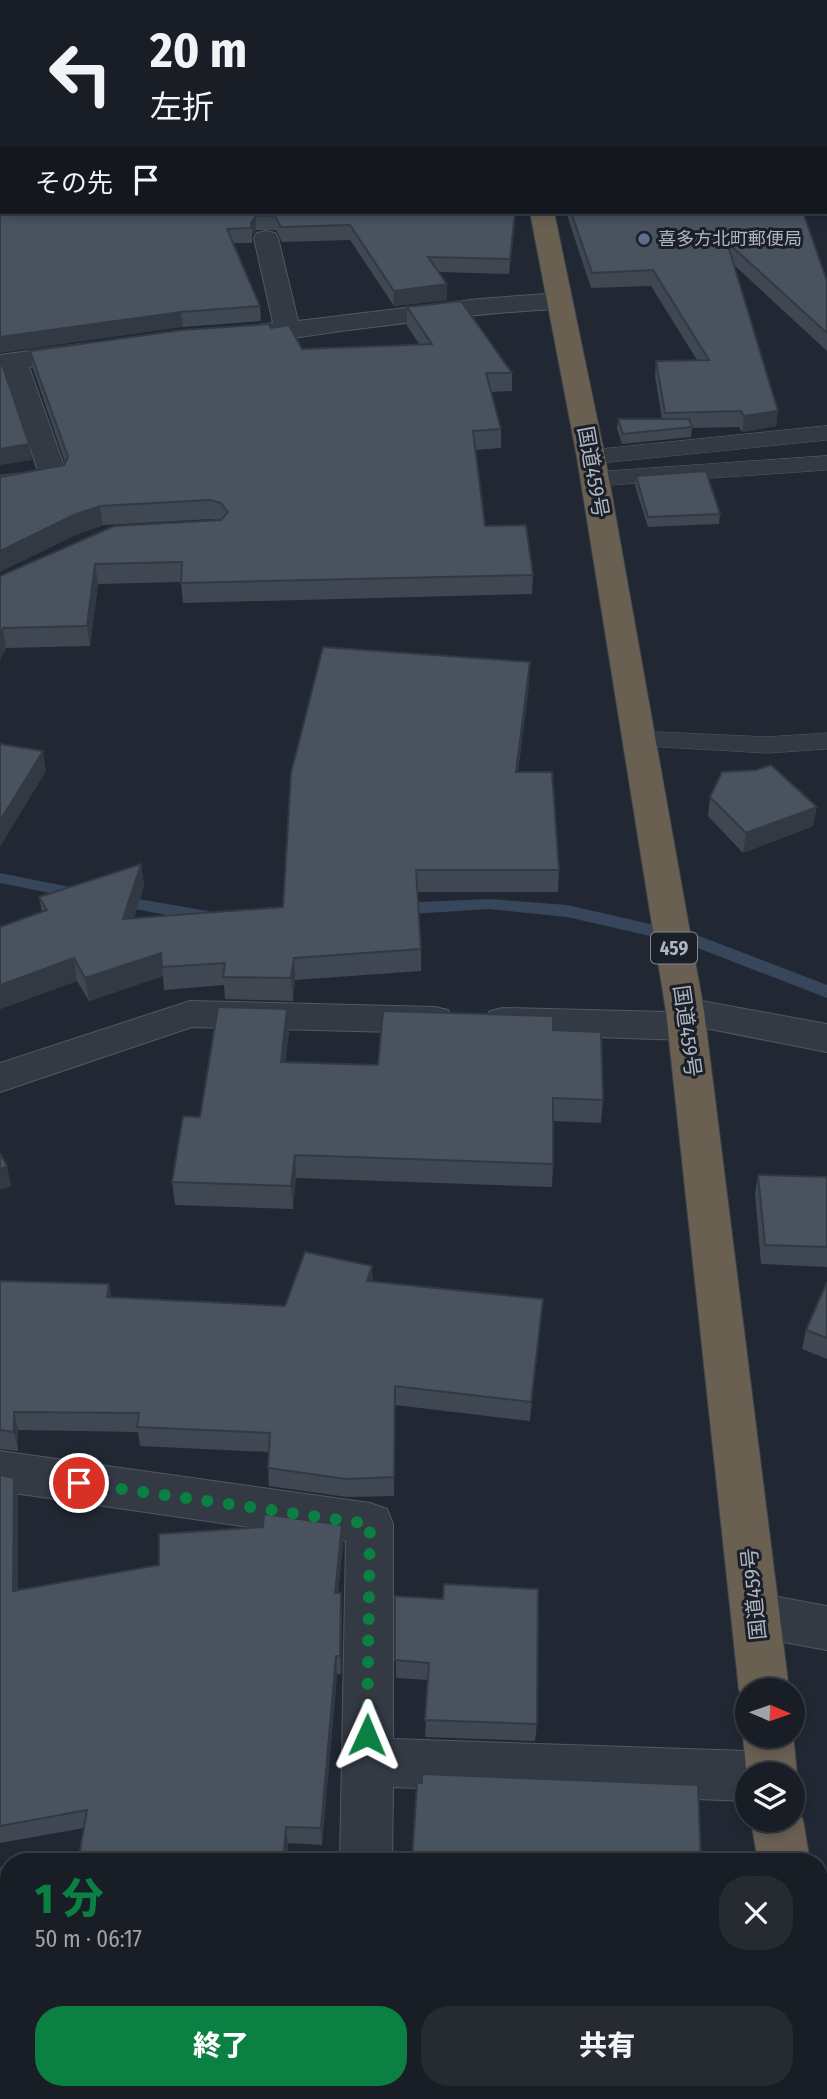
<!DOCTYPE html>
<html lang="ja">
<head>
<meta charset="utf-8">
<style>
	body { margin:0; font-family:"Fira Sans Condensed","Noto Sans JP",sans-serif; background:#262b32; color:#f1f3f6; height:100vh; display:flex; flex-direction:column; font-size:26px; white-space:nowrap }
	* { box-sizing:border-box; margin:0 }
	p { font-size:23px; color:#9fa2a7 }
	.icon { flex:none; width:38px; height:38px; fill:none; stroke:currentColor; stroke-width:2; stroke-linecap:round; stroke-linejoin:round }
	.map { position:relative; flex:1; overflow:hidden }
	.drawer { position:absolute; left:0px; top:1853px; width:828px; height:247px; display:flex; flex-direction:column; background:#191e26; border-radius:28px 28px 0 0; box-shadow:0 4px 10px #0003,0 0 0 2px #373c43 }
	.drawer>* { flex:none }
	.banner { position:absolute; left:0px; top:0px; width:828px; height:214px; box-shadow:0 4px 10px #0003,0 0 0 2px #373c43; background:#191e26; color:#f1f3f6; overflow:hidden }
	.needle { width:46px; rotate:92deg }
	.fabs { position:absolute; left:735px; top:1678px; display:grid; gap:14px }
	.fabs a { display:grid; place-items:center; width:70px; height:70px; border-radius:50%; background:#191e26; box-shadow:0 4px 10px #0003,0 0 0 2px #373c43; font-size:35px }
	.pin { position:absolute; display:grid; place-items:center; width:60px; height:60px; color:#fff; margin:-30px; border:4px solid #fff; border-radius:50%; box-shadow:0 2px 7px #0007 }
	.me { position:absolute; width:77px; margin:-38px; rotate:1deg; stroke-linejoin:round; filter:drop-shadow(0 0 5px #0008) }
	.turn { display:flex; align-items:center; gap:24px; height:147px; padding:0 35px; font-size:32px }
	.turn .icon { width:91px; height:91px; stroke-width:2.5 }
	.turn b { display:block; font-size:49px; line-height:60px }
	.then { display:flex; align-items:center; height:66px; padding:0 35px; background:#0003; gap:14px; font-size:26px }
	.round { display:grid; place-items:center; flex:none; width:74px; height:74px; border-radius:28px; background:#262b32 }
	.headline { display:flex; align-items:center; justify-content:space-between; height:119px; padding:0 35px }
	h1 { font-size:42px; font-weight:800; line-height:52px; color:#0b8043 }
	.primary-button { display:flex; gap:14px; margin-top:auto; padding:14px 35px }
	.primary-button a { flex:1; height:80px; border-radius:28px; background:#0b8043; color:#fff; font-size:28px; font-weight:800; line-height:80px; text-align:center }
	.primary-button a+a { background:#262b32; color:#f1f3f6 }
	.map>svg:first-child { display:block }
</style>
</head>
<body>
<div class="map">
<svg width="827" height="2099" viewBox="0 0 827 2099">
	<rect width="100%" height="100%" fill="#212833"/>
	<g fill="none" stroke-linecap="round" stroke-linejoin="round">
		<path fill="#38465b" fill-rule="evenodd" d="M 0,873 L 80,889 L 88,894 L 80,899 L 0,883 Z
			M 115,895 L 208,911 L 216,917 L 208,923 L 109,904 L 107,900 L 109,896 Z
			M 489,899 L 567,905 L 694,934 L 827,985 L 827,998 L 690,945 L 567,917 L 489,909 L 396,915 L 388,909 L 396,903 Z"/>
		<defs>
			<path id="lane" d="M 827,426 L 827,440 L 591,464 L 583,462 L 580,457 L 583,452 L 591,450 Z
				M 827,456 L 827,470 L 595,486 L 587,484 L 583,479 L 587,474 L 595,472 Z
				M 637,731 L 767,737 L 827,733 L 827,749 L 767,753 L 627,745 L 624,739 L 627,733 Z"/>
			<path id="street" d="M 826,193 L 827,193 L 827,210 L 826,210 Z
				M 266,231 L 275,233 L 278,238 L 298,321 L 479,299 L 560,293 L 569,296 L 573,301 L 569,306 L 560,309 C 486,312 414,322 341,331 C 311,335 256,346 229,339 L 225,334 L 229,329 L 273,323 L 254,238 L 257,233 Z
				M 81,344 L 90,346 L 94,352 L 90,358 L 29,367 L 68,477 L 64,483 L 0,494 L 0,476 L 38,471 L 4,370 L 0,371 L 0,355 Z
				M 685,998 L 827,1024 L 827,1052 L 705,1028 L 700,1036 L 687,1040 L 503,1034 L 490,1031 L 484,1021 L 490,1011 L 503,1008 L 667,1012 L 672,1002 Z
				M 190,1001 L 435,1007 L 448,1010 L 454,1020 L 448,1030 L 435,1033 L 192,1027 L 0,1092 L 0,1063 Z
				M 0,1451 L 370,1503 L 387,1509 L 393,1524 L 393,1739 L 747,1751 L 765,1759 L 772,1774 L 747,1774 L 747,1801 L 393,1787 L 392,1862 L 340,1862 L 346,1541 L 0,1491 Z
				M 757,1593 L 827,1606 L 827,1650 L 757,1637 L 740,1631 L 733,1615 L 740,1599 Z
				M 0,1869 L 9,1870 L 9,1924 L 0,1923 Z
				M 9,2064 L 9,2091 L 40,2091 L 39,2099 L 0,2099 L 0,2067 Z
				M 325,2091 L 381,2091 L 382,2099 L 324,2099 Z"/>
			<path id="highway" d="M 497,0 L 517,0 L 518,2 L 498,2 Z
				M 530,212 L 554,212 L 605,457 L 704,1011 L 789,1690 L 747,1690 L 747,1707 L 739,1690 L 666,1011 L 577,457 Z
				M 747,1726 L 747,1736 L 793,1735 L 797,1774 L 793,1783 L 793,1774 L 747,1774 L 747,1778 L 743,1736 Z
				M 793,1801 L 803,1820 L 810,1862 L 758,1862 L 751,1820 L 793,1820 Z
				M 819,2063 L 827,2066 L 827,2099 L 790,2099 L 790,2091 L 819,2091 Z"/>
		</defs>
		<use href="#lane" stroke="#515862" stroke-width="1"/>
		<use href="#street" stroke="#515862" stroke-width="2"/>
		<use href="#highway" stroke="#3e454e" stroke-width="2"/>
		<use href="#lane" fill="#343a44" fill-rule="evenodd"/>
		<use href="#street" fill="#343a44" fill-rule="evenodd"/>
		<use href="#highway" fill="#696052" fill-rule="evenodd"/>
	</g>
	<path fill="#3f4752" d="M 523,0 L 827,0 L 827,154 L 826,154 L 826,2 L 524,2 Z
		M 2,212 L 516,212 L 509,274 L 438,272 L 447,284 L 447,300 L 394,306 L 350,240 L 282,242 L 276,230 L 256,230 L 252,236 L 252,243 L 233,243 L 260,306 L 261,321 L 183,327 Z
		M 566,212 L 803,212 L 827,281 L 827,351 L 734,265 L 778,411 L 776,426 L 742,432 L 739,427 L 692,428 L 691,437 L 622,444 L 617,429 L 618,419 L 662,419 L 655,376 L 656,361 L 697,360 L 651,286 L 591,288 Z
		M 407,307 L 512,373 L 512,391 L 491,392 L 501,429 L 501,448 L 475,450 L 485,526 L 533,575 L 532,594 L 183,603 L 181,582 L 98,584 L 90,646 L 6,648 L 0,660 L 0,576 L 216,520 L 212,519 L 103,525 L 76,535 L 64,465 L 65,462 L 33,369 L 30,351 L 271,328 L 302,349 L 420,345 L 407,326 Z
		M 636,476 L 720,514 L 719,524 L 648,527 L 635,486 Z
		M 529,684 L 518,772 L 559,870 L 558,892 L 417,892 L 421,949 L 421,971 L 295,980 L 293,1001 L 225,999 L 224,985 L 164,990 L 163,976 L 89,1001 L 77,981 L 0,1009 L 0,927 L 42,912 L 39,897 L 141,864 L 144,886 L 134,918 L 283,907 Z
		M 756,770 L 813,826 L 743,853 L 708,816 L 710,797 Z
		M 287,1009 L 289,1032 L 285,1062 L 378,1065 L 553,1030 L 603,1100 L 601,1123 L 553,1121 L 553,1164 L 552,1187 L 296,1178 L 293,1209 L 175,1205 L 172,1182 L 200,1117 Z
		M 758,1175 L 827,1177 L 827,1267 L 761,1264 L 755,1194 Z
		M 372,1266 L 372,1282 L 543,1299 L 530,1421 L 395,1405 L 394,1496 L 347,1497 L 269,1486 L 268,1468 L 269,1452 L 140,1446 L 138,1432 L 18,1430 L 18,1451 L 0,1449 L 0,1281 L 112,1298 L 285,1306 Z
		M 827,1282 L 827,1359 L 802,1349 L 806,1330 Z
		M 0,1475 L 18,1496 L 18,1590 L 159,1565 L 342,1525 L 343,1543 L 338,1593 L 341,1593 L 342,1611 L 341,1674 L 337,1674 L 322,1845 L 288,1843 L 286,1862 L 78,1862 L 84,1828 L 0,1843 Z
		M 395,1596 L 537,1724 L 535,1741 L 425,1737 L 428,1680 L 396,1678 Z
		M 382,2091 L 726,2091 L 726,2099 L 467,2099 L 384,2094 Z"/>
	<path fill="#333942" d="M 0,181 L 2,181 L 2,196 L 0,196 Z
		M 515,212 L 516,212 L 509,274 L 510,259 Z
		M 256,216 L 256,230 L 252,236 L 251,222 Z
		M 447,284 L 447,300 L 394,306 L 394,291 Z
		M 181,312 L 183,327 L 0,353 L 0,337 Z
		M 778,411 L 776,426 L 742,432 L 744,416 Z
		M 29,444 L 32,460 L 0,465 L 0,449 Z
		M 100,506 L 103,525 L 76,535 L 0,572 L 0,551 L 74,515 Z
		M 95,564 L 98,584 L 90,646 L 87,626 Z
		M 3,628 L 6,648 L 0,660 L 0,633 Z
		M 530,662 L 529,684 L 515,794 L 516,772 Z
		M 43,751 L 46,771 L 0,847 L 0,821 Z
		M 817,807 L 813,826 L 743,853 L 746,833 Z
		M 141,864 L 144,886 L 126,941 L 123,919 Z
		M 161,953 L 163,976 L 89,1001 L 85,978 Z
		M 74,958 L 77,981 L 0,1009 L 0,985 Z
		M 294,958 L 295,980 L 293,1001 L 291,978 Z
		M 287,1009 L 289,1032 L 282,1085 L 281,1062 Z
		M 295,1155 L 296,1178 L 293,1209 L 291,1186 Z
		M 7,1166 L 11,1186 L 0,1190 L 0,1169 Z
		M 372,1266 L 373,1285 L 367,1281 Z
		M 109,1284 L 113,1303 L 107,1297 Z
		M 543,1299 L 541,1318 L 530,1421 L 531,1402 Z
		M 14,1412 L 18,1430 L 18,1451 L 14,1432 Z
		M 14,1478 L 18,1496 L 18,1609 L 13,1591 Z
		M 342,1525 L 343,1543 L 336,1611 L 335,1593 Z
		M 341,1593 L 342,1611 L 341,1674 L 340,1656 Z
		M 336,1656 L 337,1674 L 322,1845 L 321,1828 Z
		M 286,1827 L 288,1843 L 286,1862 L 283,1862 Z
		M 320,2091 L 323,2091 L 322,2099 L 320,2099 Z"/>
	<path fill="#49525f" stroke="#333942" stroke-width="2" d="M 0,0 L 431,0 L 432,2 L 2,2 L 2,26 L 0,24 Z
		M 534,0 L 827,0 L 827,140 L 826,140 L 826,2 L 535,2 Z
		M 0,39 L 2,39 L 2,181 L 0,181 Z
		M 2,197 L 2,212 L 515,212 L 510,259 L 428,257 L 447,284 L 394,291 L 350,225 L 281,227 L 275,216 L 256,216 L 251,222 L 251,228 L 227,229 L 260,306 L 181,312 L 0,337 L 0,198 Z
		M 571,212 L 803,212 L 827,281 L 827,333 L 727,242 L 778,411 L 744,416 L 741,411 L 665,413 L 656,361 L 709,360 L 653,270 L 592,273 Z
		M 461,301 L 512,373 L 486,373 L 501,429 L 473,431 L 485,526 L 526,525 L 533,575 L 181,583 L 182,562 L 95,564 L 87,626 L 3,628 L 0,633 L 0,576 L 114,526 L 221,520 L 228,512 L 221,503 L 210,500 L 100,506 L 74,515 L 0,551 L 0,477 L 64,465 L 68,457 L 30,351 L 182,330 L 269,324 L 271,328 L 289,325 L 302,349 L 432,344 L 407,307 Z
		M 0,358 L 29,444 L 0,449 Z
		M 618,419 L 689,419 L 692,427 L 623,434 Z
		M 706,471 L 720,514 L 648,517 L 636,476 Z
		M 323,647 L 530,662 L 516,772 L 552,772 L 559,870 L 416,870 L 421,949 L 294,958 L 291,978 L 223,977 L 225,963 L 162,967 L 161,953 L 85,978 L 74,958 L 0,985 L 0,927 L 47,910 L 39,897 L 141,864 L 123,919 L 283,907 L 291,773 Z
		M 0,744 L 43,751 L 0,821 Z
		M 771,765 L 817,807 L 746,833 L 710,797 L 722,772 L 756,770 Z
		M 218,1007 L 287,1009 L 281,1062 L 378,1065 L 383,1011 L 553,1016 L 553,1030 L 601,1032 L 603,1100 L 553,1098 L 553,1164 L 295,1155 L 291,1186 L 172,1182 L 183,1116 L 200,1117 Z
		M 0,1153 L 7,1166 L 0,1169 Z
		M 758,1175 L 827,1177 L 827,1247 L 765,1245 Z
		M 305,1252 L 372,1266 L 367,1281 L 543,1299 L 531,1402 L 395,1386 L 394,1477 L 346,1479 L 268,1468 L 270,1433 L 137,1427 L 139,1413 L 14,1412 L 14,1432 L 0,1430 L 0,1281 L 109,1284 L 107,1297 L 285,1306 Z
		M 827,1282 L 827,1338 L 806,1330 Z
		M 0,1475 L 14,1478 L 13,1591 L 159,1565 L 159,1534 L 263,1527 L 264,1514 L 342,1525 L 335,1593 L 341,1593 L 340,1656 L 336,1656 L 321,1828 L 286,1827 L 283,1862 L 78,1862 L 87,1810 L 0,1826 Z
		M 444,1584 L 538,1589 L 537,1724 L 425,1720 L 429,1663 L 395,1660 L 395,1596 L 443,1599 Z
		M 422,1774 L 698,1785 L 701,1862 L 412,1862 L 417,1783 L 422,1783 Z
		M 36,2091 L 320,2091 L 320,2099 L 35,2099 Z
		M 557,2091 L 726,2091 L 726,2099 L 557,2099 Z"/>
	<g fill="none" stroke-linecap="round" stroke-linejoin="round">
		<path stroke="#0b8043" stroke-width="12" stroke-dasharray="0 21.6" d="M 79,1483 L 370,1524 L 367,1735"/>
	</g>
	<circle fill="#5c6f8a" stroke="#1a1f28" stroke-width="2.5" cx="644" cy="239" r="7"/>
	<g text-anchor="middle" stroke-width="6" stroke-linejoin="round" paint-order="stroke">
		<g font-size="18" fill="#aeb5c1" stroke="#1a1f28" text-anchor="start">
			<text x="658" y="245">喜多方北町郵便局</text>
		</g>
		<rect fill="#1a1f28" stroke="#828893" stroke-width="2" x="651" y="932.5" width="46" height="31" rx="5"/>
		<g font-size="19" font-weight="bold" fill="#aeb5c1">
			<text x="674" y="955">459</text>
		</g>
		<g font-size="21" fill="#aeb5c1" stroke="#1a1f28">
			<text transform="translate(593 472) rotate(80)" y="7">国道459号</text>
			<text transform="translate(687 1031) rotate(82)" y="7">国道459号</text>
			<text transform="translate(754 1594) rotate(-96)" y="7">国道459号</text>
		</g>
	</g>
</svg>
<div class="fabs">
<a><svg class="needle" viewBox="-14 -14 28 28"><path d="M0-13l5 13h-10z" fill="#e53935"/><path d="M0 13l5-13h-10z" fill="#9fa2a7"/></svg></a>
<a><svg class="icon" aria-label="layers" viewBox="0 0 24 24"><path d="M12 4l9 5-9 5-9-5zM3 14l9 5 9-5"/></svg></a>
</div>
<div class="pin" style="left:79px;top:1483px;background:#d93025"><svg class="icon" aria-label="arrive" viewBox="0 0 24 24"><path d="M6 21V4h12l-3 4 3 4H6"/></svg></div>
<svg class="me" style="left:367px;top:1735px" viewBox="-20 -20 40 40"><path d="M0-17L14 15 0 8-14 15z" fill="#0b8043" stroke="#fff" stroke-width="4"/></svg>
<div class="banner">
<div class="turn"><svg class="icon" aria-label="left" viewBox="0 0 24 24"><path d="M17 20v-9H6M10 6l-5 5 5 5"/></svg><div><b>20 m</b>左折</div></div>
<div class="then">その先<svg class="icon" aria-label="arrive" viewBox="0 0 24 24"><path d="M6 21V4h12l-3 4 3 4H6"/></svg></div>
</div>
<section class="drawer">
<div class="headline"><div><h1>1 分</h1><p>50 m · 06:17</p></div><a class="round"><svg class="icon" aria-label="close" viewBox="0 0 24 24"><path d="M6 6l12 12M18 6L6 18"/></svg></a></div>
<div class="primary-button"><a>終了</a><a>共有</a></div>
</section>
</div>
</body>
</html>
